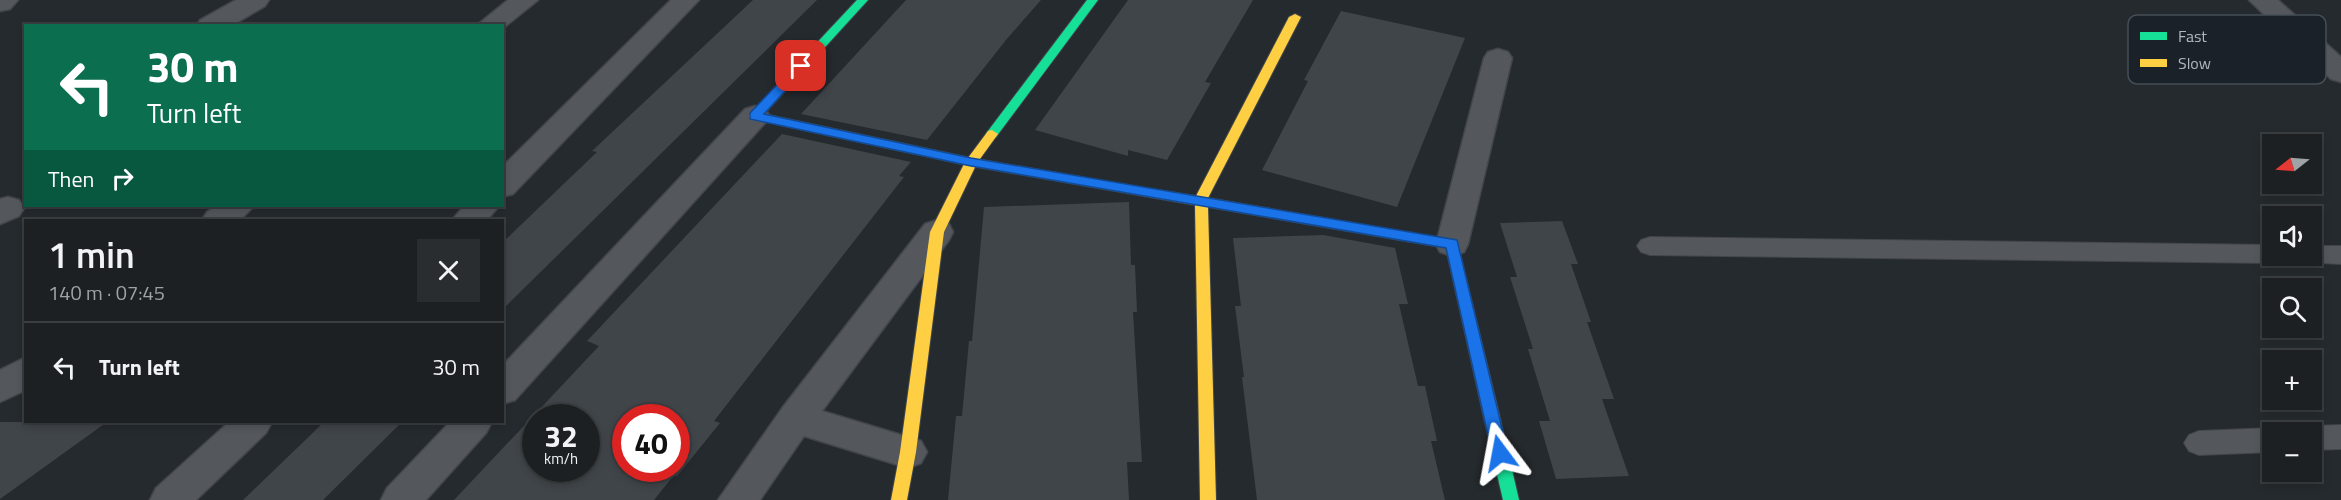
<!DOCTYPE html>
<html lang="en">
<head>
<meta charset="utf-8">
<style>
	body { margin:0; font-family:"Titillium Web",sans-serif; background:#292d2f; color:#f1f3f6; height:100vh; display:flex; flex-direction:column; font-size:22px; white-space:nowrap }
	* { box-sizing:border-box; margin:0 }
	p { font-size:20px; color:#a0a3a5 }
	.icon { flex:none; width:33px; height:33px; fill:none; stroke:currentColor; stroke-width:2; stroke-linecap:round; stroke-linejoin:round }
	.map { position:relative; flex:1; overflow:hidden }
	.sheet { position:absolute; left:24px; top:219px; width:480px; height:204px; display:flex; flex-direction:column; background:#1c2022; border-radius:0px; box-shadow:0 3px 9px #0003,0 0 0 2px #3a3e40 }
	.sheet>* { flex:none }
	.hud { position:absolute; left:24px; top:24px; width:480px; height:183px; border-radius:0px; box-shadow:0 3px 9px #0003,0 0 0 2px #3a3e40; background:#0b6e4f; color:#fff; overflow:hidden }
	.needle { width:39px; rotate:253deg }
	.buttons { position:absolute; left:2262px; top:134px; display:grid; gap:12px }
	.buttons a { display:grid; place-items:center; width:60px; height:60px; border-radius:0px; background:#1c2022; box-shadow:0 3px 9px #0003,0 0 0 2px #3a3e40; font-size:30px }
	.speed { position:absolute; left:522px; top:404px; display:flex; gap:12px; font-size:30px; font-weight:700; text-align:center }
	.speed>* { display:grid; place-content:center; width:78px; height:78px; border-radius:50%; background:#1c2022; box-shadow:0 3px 9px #0003,0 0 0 2px #3a3e40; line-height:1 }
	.speed small { font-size:15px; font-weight:400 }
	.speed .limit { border:9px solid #d22; background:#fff; color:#111 }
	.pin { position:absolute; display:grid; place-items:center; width:51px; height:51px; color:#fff; margin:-26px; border-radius:12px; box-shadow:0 3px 9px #0006 }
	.me { position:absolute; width:66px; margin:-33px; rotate:347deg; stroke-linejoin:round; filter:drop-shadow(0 0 4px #0008) }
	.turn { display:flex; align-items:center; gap:21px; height:126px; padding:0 24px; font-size:27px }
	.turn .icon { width:78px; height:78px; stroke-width:2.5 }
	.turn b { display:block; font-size:42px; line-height:51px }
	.then { display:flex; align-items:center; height:57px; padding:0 24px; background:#0003; gap:12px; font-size:22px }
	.round { display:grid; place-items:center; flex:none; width:63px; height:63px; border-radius:0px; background:#292d2f }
	.head { display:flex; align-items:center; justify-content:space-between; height:102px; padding:0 24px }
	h1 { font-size:36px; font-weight:600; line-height:45px }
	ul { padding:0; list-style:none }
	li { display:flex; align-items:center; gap:18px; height:90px; padding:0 24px; border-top:2px solid #3a3e40 }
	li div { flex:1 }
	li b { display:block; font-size:22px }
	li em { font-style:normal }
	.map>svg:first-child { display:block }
</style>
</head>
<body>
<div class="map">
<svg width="2341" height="500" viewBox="0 0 2341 500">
	<rect width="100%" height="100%" fill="#252a2e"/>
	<path fill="#40454a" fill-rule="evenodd" d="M 753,0 L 817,0 L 502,310 L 502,243 L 597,152 L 592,151 Z
		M 906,0 L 1041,0 L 1006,40 L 927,140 L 801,114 Z
		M 1128,0 L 1253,0 L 1205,82 L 1211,83 L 1167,160 L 1128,150 L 1128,156 L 1035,130 Z
		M 1341,11 L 1465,38 L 1397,207 L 1262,170 L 1308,81 L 1304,80 Z
		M 782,134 L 911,162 L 899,176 L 904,177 L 714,421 L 720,423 L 677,476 L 674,475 L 654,500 L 454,500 L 599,346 L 587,341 ZM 536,417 L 586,417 L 586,468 L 536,468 ZM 626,417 L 676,417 L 676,468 L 626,468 Z
		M 1129,202 L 1131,265 L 1135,265 L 1137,312 L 1133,312 L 1142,462 L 1127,462 L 1129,500 L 948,500 L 956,416 L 962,416 L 969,341 L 972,341 L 984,207 Z
		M 1562,221 L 1578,264 L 1571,264 L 1591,322 L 1587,322 L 1614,399 L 1602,399 L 1629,476 L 1556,479 L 1539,421 L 1550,421 L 1528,349 L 1533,349 L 1510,277 L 1517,277 L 1500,223 Z
		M 1323,235 L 1395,248 L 1408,304 L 1399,304 L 1418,386 L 1425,386 L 1437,441 L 1431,441 L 1445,500 L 1257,500 L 1242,377 L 1244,377 L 1235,306 L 1241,306 L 1233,238 Z
		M 0,422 L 107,422 L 0,499 Z
		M 324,422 L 402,422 L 323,500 L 243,500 Z"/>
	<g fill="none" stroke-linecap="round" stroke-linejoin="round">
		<defs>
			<path id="lane" d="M 1650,237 L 2272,245 L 2272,255 L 2284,255 L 2281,261 L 2272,263 L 1650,255 L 1641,252 L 1637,246 L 1641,240 Z
				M 2312,246 L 2341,246 L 2341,264 L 2302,262 L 2298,255 L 2312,255 Z
				M 2341,425 L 2341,449 L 2312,450 L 2312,432 L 2300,432 L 2312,426 Z
				M 2272,428 L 2283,432 L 2272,432 L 2272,452 L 2199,455 L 2189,451 L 2184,443 L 2189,435 L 2199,431 Z"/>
			<path id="street" d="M 0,0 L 18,0 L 10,9 L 0,11 Z
				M 236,0 L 269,0 L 265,6 L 231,26 L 197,26 L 200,20 Z
				M 508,0 L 538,0 L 502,29 L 502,26 L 476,26 Z
				M 671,0 L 699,0 L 513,194 L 502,197 L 502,167 Z
				M 2249,0 L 2278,0 L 2341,57 L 2341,82 L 2331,79 Z
				M 1498,49 L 1508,52 L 1512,58 L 1468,244 L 1464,252 L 1452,256 L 1440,252 L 1436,244 L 1484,58 L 1488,52 Z
				M 755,106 L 765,109 L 770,116 L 765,123 L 515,400 L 502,404 L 502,366 L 745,109 Z
				M 8,197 L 19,200 L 24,208 L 19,216 L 0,224 L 0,199 Z
				M 216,206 L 254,206 L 240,220 L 202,220 L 207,212 Z
				M 464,206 L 499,206 L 487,220 L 452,220 Z
				M 937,220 L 949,224 L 953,232 L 949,240 L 822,411 L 921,441 L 927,452 L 921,463 L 908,468 L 804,436 L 760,500 L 718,500 L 783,407 L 925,224 Z
				M 26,357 L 26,390 L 0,402 L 0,370 Z
				M 229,422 L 272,422 L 266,433 L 196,500 L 150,500 L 156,488 Z
				M 450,422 L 492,422 L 486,433 L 426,500 L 381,500 L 387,488 Z"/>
			<path id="fast" d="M 857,0 L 868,0 L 764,114 L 971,158 L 1132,186 L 1137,187 L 1138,190 L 1137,193 L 1132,194 L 971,166 L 751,119 L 749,116 L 751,113 Z
				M 1087,0 L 1098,0 L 996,137 L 988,137 L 986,134 L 988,131 Z
				M 1492,412 L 1497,414 L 1500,418 L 1519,500 L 1503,500 L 1484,418 L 1487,414 Z"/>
			<path id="slow" d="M 1295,14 L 1301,17 L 1208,198 L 1457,241 L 1500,418 L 1497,422 L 1492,424 L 1487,422 L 1484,418 L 1446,248 L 1208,207 L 1216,500 L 1200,500 L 1195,205 L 1132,194 L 1126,190 L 1132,186 L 1196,196 L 1289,17 Z
				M 992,130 L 998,134 L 977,163 L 944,232 L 916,452 L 907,500 L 891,500 L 900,452 L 930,232 L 965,162 L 988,131 Z"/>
		</defs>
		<use href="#lane" stroke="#42464b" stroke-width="2"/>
		<use href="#street" stroke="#42464b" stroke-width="3"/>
		<use href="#fast" stroke="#42464b" stroke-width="2"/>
		<use href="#slow" stroke="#42464b" stroke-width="2"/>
		<use href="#lane" fill="#54585d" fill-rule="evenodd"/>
		<use href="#street" fill="#54585d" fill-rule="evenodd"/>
		<use href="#fast" fill="#16e098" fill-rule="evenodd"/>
		<use href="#slow" fill="#ffcf43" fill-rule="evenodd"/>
	</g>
	<path fill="#1a73e8" stroke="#114b97" stroke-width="1.5" d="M 801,63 L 805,64 L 805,69 L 764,114 L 971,158 L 1457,240 L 1508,453 L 1506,458 L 1495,458 L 1492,453 L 1446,248 L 971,166 L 750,119 L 750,113 L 797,64 Z"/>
	<rect x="2128" y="15" width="198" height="69" rx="9" fill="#1a2128" stroke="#464e56" stroke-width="1.5"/>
	<rect x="2140" y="32" width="27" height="8" fill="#16e098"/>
	<rect x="2140" y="59" width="27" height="8" fill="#ffcf43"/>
	<g font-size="16" fill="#aeb6c0">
		<text x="2178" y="42">Fast</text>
		<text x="2178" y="69">Slow</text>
	</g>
</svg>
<div class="buttons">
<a><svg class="needle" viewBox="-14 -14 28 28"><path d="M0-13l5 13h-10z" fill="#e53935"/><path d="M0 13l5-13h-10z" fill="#a0a3a5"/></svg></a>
<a><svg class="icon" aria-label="sound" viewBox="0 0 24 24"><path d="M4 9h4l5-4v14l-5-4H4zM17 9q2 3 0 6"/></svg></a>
<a><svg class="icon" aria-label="search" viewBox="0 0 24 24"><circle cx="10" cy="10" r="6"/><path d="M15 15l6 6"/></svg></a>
<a>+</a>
<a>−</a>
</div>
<div class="speed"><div>32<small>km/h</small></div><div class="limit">40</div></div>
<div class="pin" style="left:801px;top:66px;background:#d93025"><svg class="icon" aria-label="arrive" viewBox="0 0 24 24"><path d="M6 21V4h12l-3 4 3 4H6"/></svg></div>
<svg class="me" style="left:1500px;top:453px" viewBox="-20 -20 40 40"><path d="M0-17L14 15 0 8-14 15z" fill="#1a73e8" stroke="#fff" stroke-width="4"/></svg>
<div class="hud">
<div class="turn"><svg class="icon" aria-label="left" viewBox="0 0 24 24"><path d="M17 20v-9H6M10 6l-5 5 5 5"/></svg><div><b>30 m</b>Turn left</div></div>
<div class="then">Then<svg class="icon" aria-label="right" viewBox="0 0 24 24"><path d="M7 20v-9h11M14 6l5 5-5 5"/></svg></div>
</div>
<section class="sheet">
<div class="head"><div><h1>1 min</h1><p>140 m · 07:45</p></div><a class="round"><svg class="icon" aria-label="close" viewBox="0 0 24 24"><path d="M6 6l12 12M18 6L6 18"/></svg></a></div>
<ul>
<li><svg class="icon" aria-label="left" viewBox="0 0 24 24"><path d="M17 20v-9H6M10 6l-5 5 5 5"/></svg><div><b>Turn left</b></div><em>30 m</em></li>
</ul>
</section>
</div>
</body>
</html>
